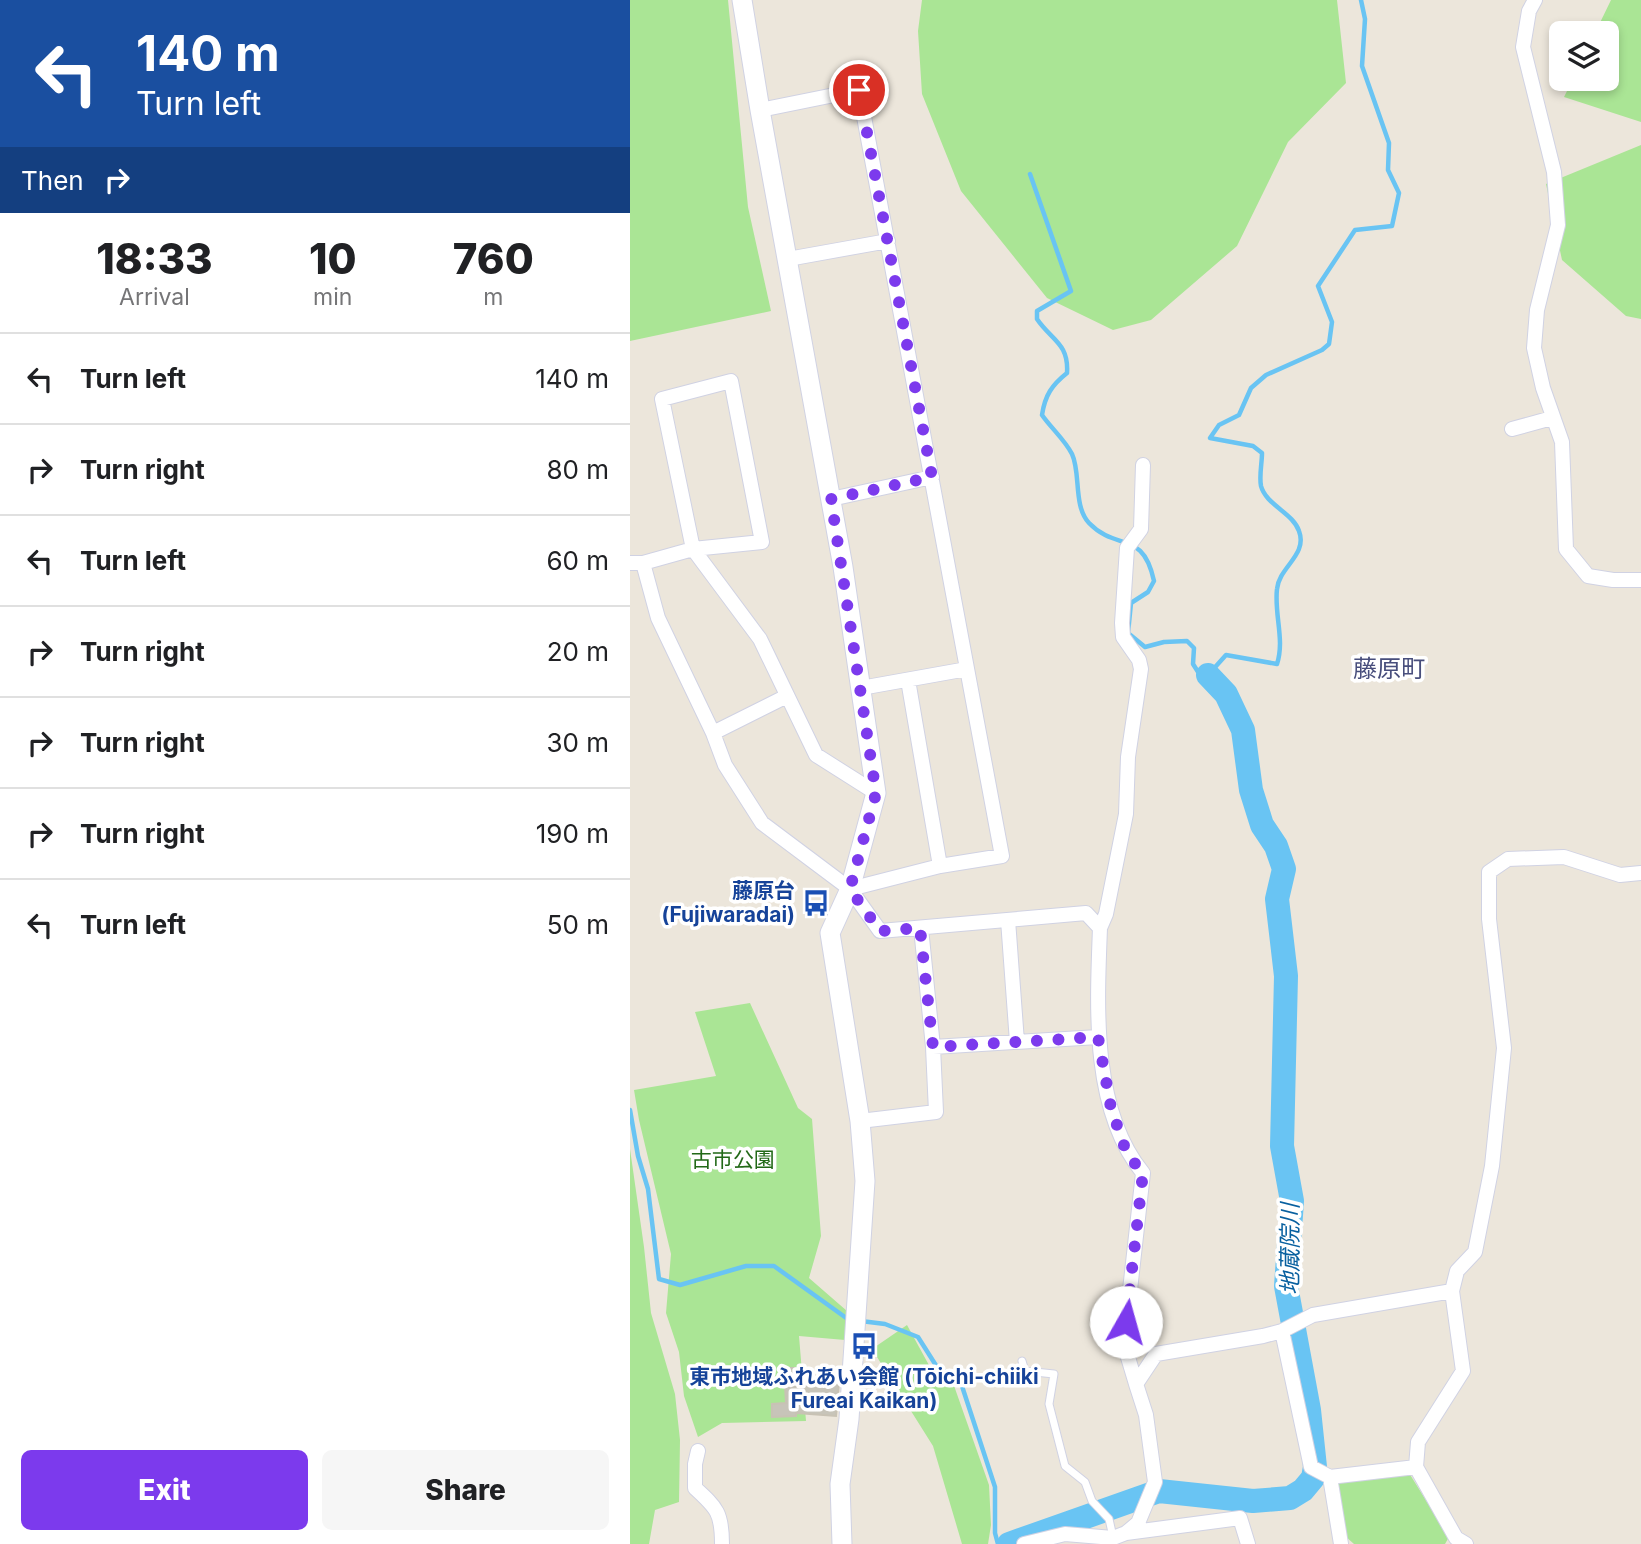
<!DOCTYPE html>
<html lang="en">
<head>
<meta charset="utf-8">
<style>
	body { margin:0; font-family:Inter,"Noto Sans JP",sans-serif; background:#f6f6f6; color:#202124; height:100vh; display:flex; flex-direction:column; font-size:26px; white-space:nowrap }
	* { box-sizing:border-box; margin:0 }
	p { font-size:23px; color:#757577 }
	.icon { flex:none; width:38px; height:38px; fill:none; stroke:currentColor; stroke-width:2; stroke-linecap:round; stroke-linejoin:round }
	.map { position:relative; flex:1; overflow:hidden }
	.panel { display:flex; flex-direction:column; background:#fff; width:630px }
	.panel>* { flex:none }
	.top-card { background:#1a4fa0; color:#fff; overflow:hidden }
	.tools { position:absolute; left:919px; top:21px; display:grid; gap:14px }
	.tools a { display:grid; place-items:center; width:70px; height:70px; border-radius:10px; background:#fff; box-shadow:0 4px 10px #0003; font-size:35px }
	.pin { position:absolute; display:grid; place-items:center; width:60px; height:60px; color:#fff; margin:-30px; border:4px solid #fff; border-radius:50%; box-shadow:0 2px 7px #0007 }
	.me { position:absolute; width:77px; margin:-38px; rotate:7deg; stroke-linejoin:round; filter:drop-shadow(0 0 5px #0008) }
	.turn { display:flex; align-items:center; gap:24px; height:147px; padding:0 21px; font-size:32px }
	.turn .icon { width:91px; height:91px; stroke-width:2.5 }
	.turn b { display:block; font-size:49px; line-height:60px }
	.then { display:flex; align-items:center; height:66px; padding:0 21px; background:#0003; gap:14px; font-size:26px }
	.eta { display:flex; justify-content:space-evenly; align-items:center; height:119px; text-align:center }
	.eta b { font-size:42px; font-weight:800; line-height:49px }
	.primary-button { display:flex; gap:14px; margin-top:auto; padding:14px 21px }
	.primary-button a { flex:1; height:80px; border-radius:10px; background:#7c3aed; color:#fff; font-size:28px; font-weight:800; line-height:80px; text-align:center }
	.primary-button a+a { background:#f6f6f6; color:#202124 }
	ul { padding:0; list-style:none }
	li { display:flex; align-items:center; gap:21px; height:91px; padding:0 21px; border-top:2px solid #e0e0e0 }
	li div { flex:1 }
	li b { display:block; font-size:26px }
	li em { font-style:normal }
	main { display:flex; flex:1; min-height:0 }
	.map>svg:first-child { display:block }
</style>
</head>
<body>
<main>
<section class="panel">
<div class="top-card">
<div class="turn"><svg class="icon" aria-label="left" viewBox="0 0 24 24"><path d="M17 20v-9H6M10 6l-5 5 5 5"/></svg><div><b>140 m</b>Turn left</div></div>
<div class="then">Then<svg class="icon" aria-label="right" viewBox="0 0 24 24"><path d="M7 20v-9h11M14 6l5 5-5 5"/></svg></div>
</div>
<div class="eta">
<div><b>18:33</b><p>Arrival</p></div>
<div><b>10</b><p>min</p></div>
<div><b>760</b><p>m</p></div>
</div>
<ul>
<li><svg class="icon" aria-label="left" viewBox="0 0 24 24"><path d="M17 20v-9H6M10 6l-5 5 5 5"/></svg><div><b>Turn left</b></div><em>140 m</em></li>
<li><svg class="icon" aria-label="right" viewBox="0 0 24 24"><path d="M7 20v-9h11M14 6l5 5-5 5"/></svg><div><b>Turn right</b></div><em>80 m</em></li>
<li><svg class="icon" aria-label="left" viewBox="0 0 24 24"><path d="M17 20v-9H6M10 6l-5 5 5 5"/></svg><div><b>Turn left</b></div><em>60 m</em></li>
<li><svg class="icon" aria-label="right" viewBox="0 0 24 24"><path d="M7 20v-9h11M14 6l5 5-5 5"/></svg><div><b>Turn right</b></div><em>20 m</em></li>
<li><svg class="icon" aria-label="right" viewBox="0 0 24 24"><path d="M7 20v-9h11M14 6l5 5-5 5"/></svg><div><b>Turn right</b></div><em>30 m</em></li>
<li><svg class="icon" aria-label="right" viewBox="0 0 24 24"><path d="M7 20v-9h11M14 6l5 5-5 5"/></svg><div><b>Turn right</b></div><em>190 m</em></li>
<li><svg class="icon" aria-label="left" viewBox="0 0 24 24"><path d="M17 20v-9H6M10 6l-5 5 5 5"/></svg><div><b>Turn left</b></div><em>50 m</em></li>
</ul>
<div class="primary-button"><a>Exit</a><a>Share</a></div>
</section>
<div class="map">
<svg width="1011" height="1544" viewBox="0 0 1011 1544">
	<rect width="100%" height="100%" fill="#ece6db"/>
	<path fill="#aae595" d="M 0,0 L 98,0 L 118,207 L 141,311 L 0,341 Z
		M 292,0 L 707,0 L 716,83 L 658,142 L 607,246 L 521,320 L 483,330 L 417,298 L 331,191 L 292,94 L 288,31 Z
		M 981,0 L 1011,0 L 1011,122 L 934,97 L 943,79 L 976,79 L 976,33 L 965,33 Z
		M 1011,145 L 1011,319 L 996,316 L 932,260 L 916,184 Z
		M 120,1003 L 168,1108 L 182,1119 L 191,1236 L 179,1278 L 217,1311 L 215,1340 L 169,1336 L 176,1421 L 92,1423 L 68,1437 L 54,1396 L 49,1352 L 36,1313 L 41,1254 L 9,1120 L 4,1090 L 86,1076 L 65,1012 Z
		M 0,1149 L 14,1247 L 21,1313 L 45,1394 L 50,1440 L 49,1502 L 25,1510 L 19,1544 L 0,1544 Z
		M 277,1325 L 300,1367 L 322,1380 L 359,1485 L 361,1525 L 358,1544 L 332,1544 L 303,1446 L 242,1349 Z
		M 779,1473 L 819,1537 L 815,1544 L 724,1544 L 715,1536 L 706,1481 Z"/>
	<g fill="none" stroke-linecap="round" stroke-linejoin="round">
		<path stroke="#69c4f3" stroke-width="4.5" d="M 400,174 L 441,291 L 407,311 L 407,319 C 421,340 439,343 437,373 C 422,385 415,395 412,415 C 421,428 435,440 442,454 C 451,473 443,506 459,523 C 487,552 513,529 524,581 L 518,592 L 501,603 L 498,633 L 515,647 L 534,642 L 557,641 L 564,648 L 563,664 L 570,675 L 578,675 L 596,655 L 647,664 C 655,640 644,614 647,589 C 649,567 678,555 669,531 C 663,513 636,505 631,486 C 629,476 632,463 632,453 L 623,446 L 580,438 L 589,425 L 609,415 L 621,388 L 636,375 L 692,350 L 699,344 L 702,322 L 688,286 L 725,230 L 762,226 L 769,193 L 758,170 L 759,143 L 732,66 L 735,19 L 731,0
			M 0,1110 L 8,1156 L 18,1189 L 29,1279 L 50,1285 L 116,1266 L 144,1266 L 219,1320
			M 231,1321 L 255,1324 L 288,1337 L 307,1367 L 330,1380 L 365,1487 L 365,1533 L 368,1544"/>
		<path stroke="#69c4f3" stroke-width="24" d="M 379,1544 L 529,1491 L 623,1501 L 660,1498 L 673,1490 L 683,1478 L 685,1467 L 679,1410 L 656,1286 L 662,1201 L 652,1146 L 656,976 L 647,899 L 654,869 L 646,846 L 632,825 L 621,790 L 613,730 L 596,694 L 578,675"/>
	</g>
	<path fill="#c7c4b9" stroke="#c8c2b4" stroke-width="2" d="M 154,1368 L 165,1368 L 165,1379 L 209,1383 L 206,1416 L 166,1413 L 166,1416 L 142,1417 L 142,1404 L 156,1403 Z"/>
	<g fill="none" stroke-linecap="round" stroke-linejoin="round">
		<defs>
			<path id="lane" d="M 392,1361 L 395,1371 L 424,1374 L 419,1404 L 435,1466 L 455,1482 L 462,1501 L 479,1519 L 483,1537"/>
			<path id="street" d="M 905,0 L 899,11 L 893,47 L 924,172 L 928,225 L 907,310 L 904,348 L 913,388 L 932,442 L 936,549 L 958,576 L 983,580 L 1011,580
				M 130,110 L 229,90 L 372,856 L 310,866 L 220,889
				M 158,259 L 258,241
				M 882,429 L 922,418
				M 201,499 L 302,477
				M 0,563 L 13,563 L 63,549 L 132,542 L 101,381 L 32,399 L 63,549 L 130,639 L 186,755 L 246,793
				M 13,563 L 28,618 L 83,733 L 95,765 L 132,823 L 220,889 L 250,931 L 456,913 L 470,928 C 467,1006 461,1110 513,1173 L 494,1344 L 506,1384
				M 278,680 L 310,866
				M 231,688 L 337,669
				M 83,733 L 157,696
				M 378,920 L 387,1042
				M 470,928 L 476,914 L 496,814 L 498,757 L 511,669 L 509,660 L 493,637 L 492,623 L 497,548 L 511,529 L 513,465
				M 303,1047 L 468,1037
				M 230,1121 L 306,1112 L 303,1047 L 291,928
				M 652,1331 L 681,1467 L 700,1477 L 786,1467
				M 68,1451 L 65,1464 L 65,1488 C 87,1508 92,1513 92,1544
				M 700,1477 L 711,1544
				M 496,1533 L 610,1518 L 618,1544
				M 394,1544 L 435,1534 L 483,1538 L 496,1533 L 508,1523 L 525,1482 L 516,1415 L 506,1384 L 526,1354 L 633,1336 L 652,1331 L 683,1315 L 822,1291
				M 836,1544 L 826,1538 L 786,1467 L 788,1442 L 833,1371 L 822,1291 L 827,1271 L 845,1252 L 862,1166 L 874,1048 L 859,919 L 859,872 L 878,859 L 934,857 L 990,875 L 1011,873"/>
			<path id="secondary" d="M 112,0 L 130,110 L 213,567 L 246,793 L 220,889 L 200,933 L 230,1121 L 235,1181 L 219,1419 L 210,1484 L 212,1544"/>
		</defs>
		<use href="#lane" stroke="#d0d2e3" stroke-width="9"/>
		<use href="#street" stroke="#d0d2e3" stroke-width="16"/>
		<use href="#secondary" stroke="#d0d2e3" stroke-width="21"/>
		<use href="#lane" stroke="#fff" stroke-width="7"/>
		<use href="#street" stroke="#fff" stroke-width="14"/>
		<use href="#secondary" stroke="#fff" stroke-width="19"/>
	</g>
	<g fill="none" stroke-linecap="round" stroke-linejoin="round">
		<path stroke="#7c3aed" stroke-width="12" stroke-dasharray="0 21.6" d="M 229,90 L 302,477 L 201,499 L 246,793 L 220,889 L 250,931 L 290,928 L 303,1047 L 468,1037 L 481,1108 L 497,1154 L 513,1173 L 496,1322"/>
	</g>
	<defs>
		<symbol id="bus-bare" viewBox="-9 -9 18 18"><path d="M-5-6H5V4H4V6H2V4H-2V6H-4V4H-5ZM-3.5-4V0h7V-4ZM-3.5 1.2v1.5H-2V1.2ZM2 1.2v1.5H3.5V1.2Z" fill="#1a4fb4" stroke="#fff" stroke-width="2.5" paint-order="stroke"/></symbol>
	</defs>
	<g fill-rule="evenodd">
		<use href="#bus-bare" x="167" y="884" width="38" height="38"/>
		<use href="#bus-bare" x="215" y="1327" width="38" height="38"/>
	</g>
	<g text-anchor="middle" stroke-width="7" stroke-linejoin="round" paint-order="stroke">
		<g font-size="21" font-weight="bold" fill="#164399" stroke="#fff" text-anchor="end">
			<text x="165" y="898">藤原台<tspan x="165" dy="24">(Fujiwaradai)</tspan></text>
			<text x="234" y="1384" text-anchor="middle">東市地域ふれあい会館 (Tōichi-chiiki<tspan x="234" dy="24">Fureai Kaikan)</tspan></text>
		</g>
		<g font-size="21" fill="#226917" stroke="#fff">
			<text x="103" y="1167">古市公園</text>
		</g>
		<g font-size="23" font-style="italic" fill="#08609f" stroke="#fff">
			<text transform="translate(660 1249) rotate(-90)" y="8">地蔵院川</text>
		</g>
		<g font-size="24" fill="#484e7c" stroke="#fff">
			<text x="759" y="677">藤原町</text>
		</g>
	</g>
</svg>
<div class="tools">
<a><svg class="icon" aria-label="layers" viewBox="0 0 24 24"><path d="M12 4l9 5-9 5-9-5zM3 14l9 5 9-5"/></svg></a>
</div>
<div class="pin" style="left:229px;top:90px;background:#d93025"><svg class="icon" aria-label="arrive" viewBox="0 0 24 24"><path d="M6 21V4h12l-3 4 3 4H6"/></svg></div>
<svg class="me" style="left:496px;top:1322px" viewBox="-20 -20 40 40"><circle r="19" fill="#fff"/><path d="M0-13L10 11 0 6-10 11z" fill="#7c3aed"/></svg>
</div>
</main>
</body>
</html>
